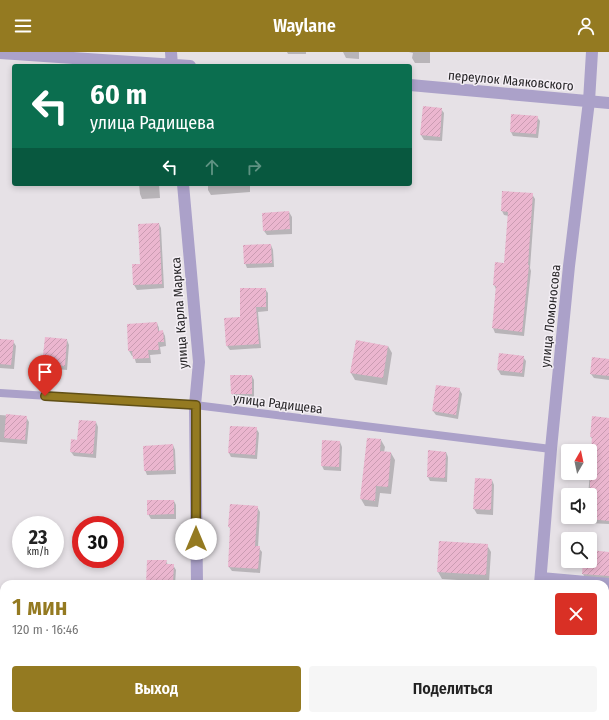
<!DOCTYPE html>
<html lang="ru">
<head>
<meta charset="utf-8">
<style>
	body { margin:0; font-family:"Fira Sans Condensed",sans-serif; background:#f6f6f6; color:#222; height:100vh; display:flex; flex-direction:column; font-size:15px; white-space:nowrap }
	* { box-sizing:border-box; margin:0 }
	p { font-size:13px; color:#767676 }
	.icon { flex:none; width:22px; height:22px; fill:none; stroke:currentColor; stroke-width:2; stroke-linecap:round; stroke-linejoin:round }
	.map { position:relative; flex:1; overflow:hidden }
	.sheet { position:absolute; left:0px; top:528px; width:609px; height:140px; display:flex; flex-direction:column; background:#fff; border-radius:12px 12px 0 0; box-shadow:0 2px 6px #0003 }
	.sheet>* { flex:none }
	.hud { position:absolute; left:12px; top:12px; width:400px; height:122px; border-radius:4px; box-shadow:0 2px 6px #0003; background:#0b6e4f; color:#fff; overflow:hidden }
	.needle { width:26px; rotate:9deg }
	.controls { position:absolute; left:561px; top:392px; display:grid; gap:8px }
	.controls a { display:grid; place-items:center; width:36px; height:36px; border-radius:4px; background:#fff; box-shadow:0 2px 6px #0003; font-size:20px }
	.speed { position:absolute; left:12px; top:464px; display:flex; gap:8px; font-size:20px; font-weight:700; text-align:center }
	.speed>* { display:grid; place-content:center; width:52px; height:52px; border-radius:50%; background:#fff; box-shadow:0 2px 6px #0003; line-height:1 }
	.speed small { font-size:10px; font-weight:400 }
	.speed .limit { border:6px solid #d22; background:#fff; color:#111 }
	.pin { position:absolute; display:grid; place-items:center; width:34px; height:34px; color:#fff; margin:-41px -17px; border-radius:50% 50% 50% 0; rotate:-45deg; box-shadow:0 0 4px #0007 }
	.pin .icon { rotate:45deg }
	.me { position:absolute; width:44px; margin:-22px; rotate:0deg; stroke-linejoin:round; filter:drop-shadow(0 0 3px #0008) }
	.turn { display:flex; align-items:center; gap:14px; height:84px; padding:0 12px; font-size:18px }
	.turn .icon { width:52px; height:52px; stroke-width:2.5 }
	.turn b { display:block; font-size:28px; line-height:34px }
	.lanes { display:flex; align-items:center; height:38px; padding:0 12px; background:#0003; justify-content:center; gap:20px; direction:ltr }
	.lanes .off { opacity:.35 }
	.round { display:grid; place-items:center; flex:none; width:42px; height:42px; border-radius:4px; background:#f6f6f6 }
	.summary { display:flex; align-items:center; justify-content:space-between; height:68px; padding:0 12px }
	h1 { font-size:24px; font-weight:600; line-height:30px; color:#947a21 }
	.primary-button { display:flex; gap:8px; margin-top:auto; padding:8px 12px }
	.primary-button a { flex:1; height:46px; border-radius:4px; background:#947a21; color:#fff; font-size:16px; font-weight:600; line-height:46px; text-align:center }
	.primary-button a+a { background:#f6f6f6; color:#222 }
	header { display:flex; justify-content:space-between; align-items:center; height:52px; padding:0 12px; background:#947a21; color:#fff; font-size:18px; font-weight:600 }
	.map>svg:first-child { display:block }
</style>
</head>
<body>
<header><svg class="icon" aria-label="menu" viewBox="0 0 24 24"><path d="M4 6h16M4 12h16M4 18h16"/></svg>Waylane<svg class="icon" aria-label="person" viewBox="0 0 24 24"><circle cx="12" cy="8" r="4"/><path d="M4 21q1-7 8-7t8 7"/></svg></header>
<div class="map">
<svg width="609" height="668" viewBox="0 0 609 668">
	<defs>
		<pattern id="building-hatch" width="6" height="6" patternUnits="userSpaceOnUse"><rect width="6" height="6" fill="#ebb6cf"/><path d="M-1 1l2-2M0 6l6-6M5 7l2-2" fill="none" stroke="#ca9cb2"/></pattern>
	</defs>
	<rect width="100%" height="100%" fill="#e6e1e6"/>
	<path fill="#0003" d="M 287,0 L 306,0 L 306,2 L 288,2 Z
		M 343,0 L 359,0 L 359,7 L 346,6 Z
		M 409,0 L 430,0 L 430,11 L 415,11 L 412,6 L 413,1 Z
		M 424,56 L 441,57 L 444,61 L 442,89 L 424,88 L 421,83 Z
		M 537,65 L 540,69 L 538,86 L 513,84 L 511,80 Z
		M 139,132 L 159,132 L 160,146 L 142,147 L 140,142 Z
		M 208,132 L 250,132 L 250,140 L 211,143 L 208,138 Z
		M 532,142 L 535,147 L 530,216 L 531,219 L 524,284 L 495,281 L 493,276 L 496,237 L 494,233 L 505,212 L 509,164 L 504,163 L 502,159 Z
		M 289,160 L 292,165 L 292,182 L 267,183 L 264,179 Z
		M 159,172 L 161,176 L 164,236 L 137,238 L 134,233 L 133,213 L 141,213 Z
		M 271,193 L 273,198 L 274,215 L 247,216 L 245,211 Z
		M 265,237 L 268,241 L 268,259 L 258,260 L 261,296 L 230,298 L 227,294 L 241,266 Z
		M 157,271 L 159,276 L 159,280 L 163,280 L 165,284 L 166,294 L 160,295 L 161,302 L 150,303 L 151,311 L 136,311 L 134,304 L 132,304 L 129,299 L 128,273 Z
		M 0,288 L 13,289 L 16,294 L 14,317 L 0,316 Z
		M 67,288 L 69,293 L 67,318 L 46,316 L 43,312 Z
		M 388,294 L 392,301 L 387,333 L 355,328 L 351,321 Z
		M 523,305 L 526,309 L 524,325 L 501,323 L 498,318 Z
		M 609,308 L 609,328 L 594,326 L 591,322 Z
		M 252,324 L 254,328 L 254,346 L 234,346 L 232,342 Z
		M 459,337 L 462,342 L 458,367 L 436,363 L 433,359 Z
		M 0,363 L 26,365 L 29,370 L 27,392 L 0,390 Z
		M 609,367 L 609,472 L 588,471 L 586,466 L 590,465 L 590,443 L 588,443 L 593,389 L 591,385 Z
		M 96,370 L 98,375 L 96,406 L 74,404 L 71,400 Z
		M 256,376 L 259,381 L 257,407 L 231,405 L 229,401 Z
		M 381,388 L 385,395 L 384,400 L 391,401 L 395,408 L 391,442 L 380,441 L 378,455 L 365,454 L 361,447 Z
		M 340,390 L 342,395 L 341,419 L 324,418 L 322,414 Z
		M 173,393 L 175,398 L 176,422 L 147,423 L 145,418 Z
		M 446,400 L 448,405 L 447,430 L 430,429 L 428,425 Z
		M 492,428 L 494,433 L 493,463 L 477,462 L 474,457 Z
		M 174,449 L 176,453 L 176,467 L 151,467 L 148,462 Z
		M 257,455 L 260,460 L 258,495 L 262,500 L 260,521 L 232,519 L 229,515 L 231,478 L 229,475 Z
		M 487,493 L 491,500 L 489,530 L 442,527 L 438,520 Z
		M 590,499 L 609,501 L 609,531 L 587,529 L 583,522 L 584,509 L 590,509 Z
		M 166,509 L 168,513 L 173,513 L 176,518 L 175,532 L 147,532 Z
		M 605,571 L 606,574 L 605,630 Z
		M 150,664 L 177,664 L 179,668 L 150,668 Z
		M 430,664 L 465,664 L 465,668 L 431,668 Z
		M 575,665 L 605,666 L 606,668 L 575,668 Z"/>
	<path fill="url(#building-hatch)" d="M 423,54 L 442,56 L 440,85 L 420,83 Z
		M 511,62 L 538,64 L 536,82 L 510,80 Z
		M 502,139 L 533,141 L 528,213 L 529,213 L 522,280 L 492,276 L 496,234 L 493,233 L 495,210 L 504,211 L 508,160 L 501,159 Z
		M 289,159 L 290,177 L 263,179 L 262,161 Z
		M 159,171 L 162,232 L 133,233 L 132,212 L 140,212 L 138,172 Z
		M 271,192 L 272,211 L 244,212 L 243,193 Z
		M 240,236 L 266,236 L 266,255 L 256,255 L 259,292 L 226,294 L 224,266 L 240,265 Z
		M 157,270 L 158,279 L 163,278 L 164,290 L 158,290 L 159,298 L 148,298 L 149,306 L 133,307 L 132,299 L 128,299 L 127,272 Z
		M 45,285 L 67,287 L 65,314 L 42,312 Z
		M 0,287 L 14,288 L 11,313 L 0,312 Z
		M 356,288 L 388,294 L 383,326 L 350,321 Z
		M 499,301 L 524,304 L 522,321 L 497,318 Z
		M 592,305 L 609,307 L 609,324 L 590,322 Z
		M 230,323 L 252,323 L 252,342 L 231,342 Z
		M 436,333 L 460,336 L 456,363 L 432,359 Z
		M 6,362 L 27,364 L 25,388 L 4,386 Z
		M 592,364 L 609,366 L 609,469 L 590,467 L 590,425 L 589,425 L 592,385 L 590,385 Z
		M 79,368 L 96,369 L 93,402 L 70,400 L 71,387 L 77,388 Z
		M 230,374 L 257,375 L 255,403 L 228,401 Z
		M 367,386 L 381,387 L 380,399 L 391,400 L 388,435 L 376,434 L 375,449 L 360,447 Z
		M 322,388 L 340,389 L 339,415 L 321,414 Z
		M 173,392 L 174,418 L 144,419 L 143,394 Z
		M 428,398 L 446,400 L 445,426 L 427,425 Z
		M 475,426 L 492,427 L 491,458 L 473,457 Z
		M 147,448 L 174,448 L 174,462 L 147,463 Z
		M 230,452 L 258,454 L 255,494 L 260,494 L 258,517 L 228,515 L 230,475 L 228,475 Z
		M 439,489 L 488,492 L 486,523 L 437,520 Z
		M 590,498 L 609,500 L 609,524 L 582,522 L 583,509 L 590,509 Z
		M 147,508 L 167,508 L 166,512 L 174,512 L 173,532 L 146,532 Z"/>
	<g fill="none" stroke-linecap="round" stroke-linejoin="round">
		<path stroke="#aba1c9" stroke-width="8" d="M 0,341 L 195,353 L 551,397"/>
		<path stroke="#aba1c9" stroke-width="12" d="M 171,0 L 172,14
			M 0,1 L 190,14
			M 410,33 L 609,51
			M 183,132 L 199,310 L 195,353 L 197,532
			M 541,526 L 609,532
			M 540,532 L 551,397 L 569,214 L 589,49 L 592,0
			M 198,668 L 198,664
			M 532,668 L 532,664"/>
	</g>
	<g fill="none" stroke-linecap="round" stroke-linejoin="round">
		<defs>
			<path id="route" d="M 45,344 L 196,353 L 196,487"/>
		</defs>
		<use href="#route" stroke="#604f15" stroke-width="10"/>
		<use href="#route" stroke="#947a21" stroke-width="7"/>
	</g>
	<g text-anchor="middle" stroke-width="3" stroke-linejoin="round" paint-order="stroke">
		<g font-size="13" fill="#272527" stroke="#f3eef4">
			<text transform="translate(511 28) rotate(5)" y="5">переулок Маяковского</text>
			<text transform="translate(179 261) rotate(-94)" y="5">улица Карла Маркса</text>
			<text transform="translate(550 264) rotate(-84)" y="5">улица Ломоносова</text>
			<text transform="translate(278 351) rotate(7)" y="5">улица Радищева</text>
		</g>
	</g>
</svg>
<div class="controls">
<a><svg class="needle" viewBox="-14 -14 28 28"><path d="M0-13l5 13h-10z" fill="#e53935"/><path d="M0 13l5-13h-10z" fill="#767676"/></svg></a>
<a><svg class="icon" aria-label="sound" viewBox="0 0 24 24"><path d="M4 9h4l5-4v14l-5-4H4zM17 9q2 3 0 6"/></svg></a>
<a><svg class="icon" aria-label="search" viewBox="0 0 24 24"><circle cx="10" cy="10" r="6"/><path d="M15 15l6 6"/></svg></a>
</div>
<div class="speed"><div>23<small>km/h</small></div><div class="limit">30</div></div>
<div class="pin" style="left:45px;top:344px;background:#d93025"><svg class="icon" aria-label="arrive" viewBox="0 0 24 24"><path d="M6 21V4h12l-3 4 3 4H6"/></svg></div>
<svg class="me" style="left:196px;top:487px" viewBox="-20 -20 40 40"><circle r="19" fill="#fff"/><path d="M0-13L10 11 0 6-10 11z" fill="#947a21"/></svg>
<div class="hud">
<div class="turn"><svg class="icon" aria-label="left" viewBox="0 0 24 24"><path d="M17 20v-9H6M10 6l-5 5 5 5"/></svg><div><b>60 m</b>улица Радищева</div></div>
<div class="lanes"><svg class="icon" aria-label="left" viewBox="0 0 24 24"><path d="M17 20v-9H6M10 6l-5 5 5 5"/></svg><svg class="icon off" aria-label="ahead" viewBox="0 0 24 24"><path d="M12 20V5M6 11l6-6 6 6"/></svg><svg class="icon off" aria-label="right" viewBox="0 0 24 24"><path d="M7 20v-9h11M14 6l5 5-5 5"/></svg></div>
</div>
<section class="sheet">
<div class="summary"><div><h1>1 мин</h1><p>120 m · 16:46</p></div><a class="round" style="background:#d93025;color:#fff"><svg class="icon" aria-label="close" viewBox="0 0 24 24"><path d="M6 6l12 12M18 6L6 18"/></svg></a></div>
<div class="primary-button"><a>Выход</a><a>Поделиться</a></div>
</section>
</div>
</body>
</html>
